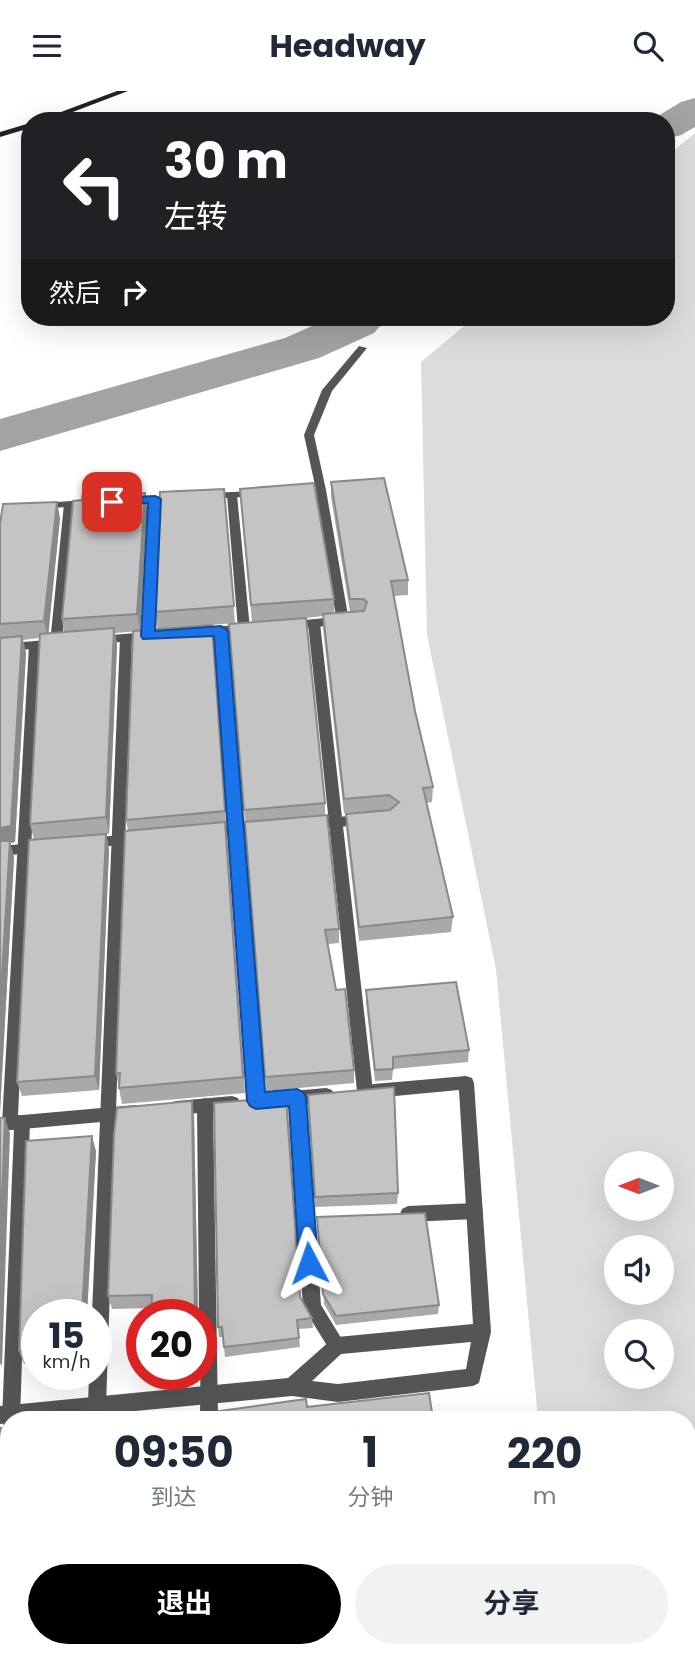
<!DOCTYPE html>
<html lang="zh">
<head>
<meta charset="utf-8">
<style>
	body { margin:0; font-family:Poppins,"Noto Sans SC",sans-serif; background:#f2f2f3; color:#1f2937; height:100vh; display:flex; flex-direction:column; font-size:26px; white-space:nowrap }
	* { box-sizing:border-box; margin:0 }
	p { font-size:23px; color:#747a83 }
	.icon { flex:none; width:38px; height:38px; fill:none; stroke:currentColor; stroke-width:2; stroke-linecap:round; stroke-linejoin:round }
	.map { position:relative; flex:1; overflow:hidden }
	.details { position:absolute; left:0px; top:1320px; width:696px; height:247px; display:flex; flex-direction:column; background:#fff; border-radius:28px 28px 0 0; box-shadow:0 7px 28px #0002 }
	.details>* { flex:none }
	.top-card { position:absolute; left:21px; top:21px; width:654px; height:214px; border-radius:28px; box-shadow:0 7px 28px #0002; background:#202124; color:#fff; overflow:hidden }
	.needle { width:46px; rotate:270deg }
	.tools { position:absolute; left:604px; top:1060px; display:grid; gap:14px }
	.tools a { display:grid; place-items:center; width:70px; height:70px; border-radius:50%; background:#fff; box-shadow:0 7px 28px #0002; font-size:35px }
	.speed { position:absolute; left:21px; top:1208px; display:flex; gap:14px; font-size:35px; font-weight:700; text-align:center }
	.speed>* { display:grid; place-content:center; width:91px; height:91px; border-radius:50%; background:#fff; box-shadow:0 7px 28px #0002; line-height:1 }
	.speed small { font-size:18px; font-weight:400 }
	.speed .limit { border:10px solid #d22; background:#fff; color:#111 }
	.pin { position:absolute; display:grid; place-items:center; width:60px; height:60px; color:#fff; margin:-30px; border-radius:14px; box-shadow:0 4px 10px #0006 }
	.me { position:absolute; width:77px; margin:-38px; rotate:356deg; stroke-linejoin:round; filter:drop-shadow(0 0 5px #0008) }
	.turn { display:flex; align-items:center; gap:24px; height:147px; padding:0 28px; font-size:32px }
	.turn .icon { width:91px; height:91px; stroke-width:2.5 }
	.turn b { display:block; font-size:49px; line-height:60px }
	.then { display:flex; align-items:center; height:66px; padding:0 28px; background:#0003; gap:14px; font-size:26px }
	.eta { display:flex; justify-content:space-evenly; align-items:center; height:119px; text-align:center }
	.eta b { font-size:42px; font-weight:700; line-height:49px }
	.action { display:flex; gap:14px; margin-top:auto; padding:14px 28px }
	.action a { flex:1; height:80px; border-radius:42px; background:#000; color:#fff; font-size:28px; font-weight:700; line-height:80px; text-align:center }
	.action a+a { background:#f2f2f3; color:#1f2937 }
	header { display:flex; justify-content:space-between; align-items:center; height:91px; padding:0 28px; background:#fff; font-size:32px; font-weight:700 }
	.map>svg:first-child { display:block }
</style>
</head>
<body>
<header><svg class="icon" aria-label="menu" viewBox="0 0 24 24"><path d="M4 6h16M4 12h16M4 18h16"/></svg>Headway<svg class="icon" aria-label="search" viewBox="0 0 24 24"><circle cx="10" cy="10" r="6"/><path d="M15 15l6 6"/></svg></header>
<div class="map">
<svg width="695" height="1565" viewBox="0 0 695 1565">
	<rect width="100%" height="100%" fill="#fff"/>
	<path fill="#dcdcdc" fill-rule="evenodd" d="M 695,42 L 695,1565 L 560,1565 L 559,1558 L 688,1558 L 688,1328 L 538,1328 L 496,878 L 427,544 L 421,271 L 475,226 L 667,226 L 667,65 ZM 616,1073 L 662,1073 L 662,1118 L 616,1118 ZM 616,1157 L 662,1157 L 662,1202 L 616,1202 ZM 616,1241 L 662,1241 L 662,1286 L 616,1286 Z"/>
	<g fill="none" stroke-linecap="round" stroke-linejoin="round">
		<path fill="#a3a3a3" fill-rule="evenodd" d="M 695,7 L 695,36 L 681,44 L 667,48 L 667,30 L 652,30 L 653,28 L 681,11 Z
			M 332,226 L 388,226 L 374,242 L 319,267 L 0,360 L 0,328 L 285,247 Z"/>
		<path fill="#555" fill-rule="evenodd" d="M 232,401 L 237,404 L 250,538 L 244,542 L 238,538 L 227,404 Z
			M 155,405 L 160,408 L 154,545 L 148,549 L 142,545 L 150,408 Z
			M 69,410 L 74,413 L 62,552 L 56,556 L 50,552 L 64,413 Z
			M 314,528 L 320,532 L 373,1000 L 371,1005 L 365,1007 L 359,1005 L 357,1000 L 308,532 Z
			M 221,535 L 227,539 L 264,1010 L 262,1015 L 256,1017 L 250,1015 L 248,1010 L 215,539 Z
			M 126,543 L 132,547 L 106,1315 L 103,1321 L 97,1324 L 91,1321 L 88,1315 L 89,1283 L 96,1283 L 96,1223 L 92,1223 L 120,547 Z
			M 35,550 L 41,554 L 18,1024 L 28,1025 L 30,1030 L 20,1328 L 9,1328 L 9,1336 L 4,1335 L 2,1328 L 14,1038 L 4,1037 L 2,1032 L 29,554 Z
			M 297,999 L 303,1001 L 305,1006 L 321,1214 L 346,1255 L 343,1261 L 337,1264 L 331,1261 L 303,1216 L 289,1006 L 291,1001 Z
			M 205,1007 L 211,1009 L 213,1014 L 218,1328 L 200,1328 L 201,1223 L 199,1223 L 197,1014 L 199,1009 Z
			M 475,1112 L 481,1115 L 483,1120 L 481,1125 L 475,1128 L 408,1131 L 402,1128 L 400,1123 L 402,1118 L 408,1115 Z
			M 9,1370 L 9,1436 L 7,1437 L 0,1433 L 0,1378 L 2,1372 Z
			M 6,1444 L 9,1445 L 9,1558 L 12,1558 L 12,1565 L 0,1565 L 0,1447 Z
			M 96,1558 L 116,1558 L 115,1565 L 95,1565 Z
			M 215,1558 L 235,1558 L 235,1565 L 215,1565 Z"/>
		<path fill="#555" fill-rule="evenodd" d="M 359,255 L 367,257 L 332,300 L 314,344 L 326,399 L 349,530 L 343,534 L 288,538 L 284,537 L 282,534 L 284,531 L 336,526 L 316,399 L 304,344 L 322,299 Z
			M 257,400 L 262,403 L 261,405 L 208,408 L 203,405 L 208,402 Z
			M 177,404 L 181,405 L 181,409 L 127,413 L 122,410 L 127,407 Z
			M 89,409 L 93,410 L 93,414 L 40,418 L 34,415 L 40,412 Z
			M 246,533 L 250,534 L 252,537 L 250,540 L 193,546 L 187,542 L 193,538 Z
			M 149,541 L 155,545 L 153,548 L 99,553 L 93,549 L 99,545 Z
			M 58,548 L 62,549 L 64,552 L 62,555 L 0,561 L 0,553 Z
			M 365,724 L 372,729 L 365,734 L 308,738 L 301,733 L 308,728 Z
			M 264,732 L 271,737 L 264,742 L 207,747 L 200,742 L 207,737 Z
			M 142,742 L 149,747 L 142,752 L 89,757 L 82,752 L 89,747 Z
			M 47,751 L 54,756 L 52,760 L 0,765 L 0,755 Z
			M 466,985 L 472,987 L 474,992 L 491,1241 L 479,1292 L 473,1295 L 338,1311 L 292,1305 L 51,1328 L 9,1328 L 9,1332 L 0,1333 L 0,1315 L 288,1287 L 331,1249 L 337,1246 L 473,1233 L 459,999 L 374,1007 L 368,1005 L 366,1000 L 368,995 L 374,993 ZM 471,1251 L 466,1278 L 338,1293 L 312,1290 L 341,1263 Z
			M 326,997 L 332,999 L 334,1004 L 332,1009 L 326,1011 L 270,1016 L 264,1014 L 262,1009 L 264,1004 L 270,1002 Z
			M 232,1005 L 238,1007 L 240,1012 L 238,1017 L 232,1019 L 176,1024 L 170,1022 L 168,1017 L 170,1012 L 176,1010 Z
			M 135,1014 L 141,1016 L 143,1021 L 141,1026 L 135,1028 L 0,1040 L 0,1026 Z"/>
		<path fill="#222" fill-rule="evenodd" d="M 117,0 L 128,0 L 49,30 L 37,30 Z
			M 30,32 L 30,37 L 0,46 L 0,41 Z"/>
	</g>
	<path fill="#a9a9a9" d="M 331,391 L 408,489 L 408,504 L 394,505 L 415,620 L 433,696 L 432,711 L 426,712 L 453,826 L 451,841 L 359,850 L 346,737 L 346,723 L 389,719 L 344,722 L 323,538 L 323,525 L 306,527 L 325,712 L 325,724 L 245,731 L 229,533 L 252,531 L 241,415 L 334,508 L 334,522 L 350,521 L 331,406 Z
		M 224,398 L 235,532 L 157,538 L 155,521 Z
		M 136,402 L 145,402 L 147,419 L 140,540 L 115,542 L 117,554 L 109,743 L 106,743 L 109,758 L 99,999 L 22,1005 L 17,991 L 34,749 L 30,733 L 39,547 L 23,549 L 26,562 L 15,751 L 10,752 L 14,766 L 0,1021 L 0,433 L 60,427 L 48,542 L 64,541 L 62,528 L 82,409 Z
		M 212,534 L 245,1002 L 122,1013 L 116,982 L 128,740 L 126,729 Z
		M 245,731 L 339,838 L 339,852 L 328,853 L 336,899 L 354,979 L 354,992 L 266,1000 Z
		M 366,899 L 469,959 L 468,971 L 393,978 L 392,989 L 375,990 L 366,911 Z
		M 308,1004 L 398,1102 L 397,1113 L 315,1116 Z
		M 194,1025 L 198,1223 L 151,1223 L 152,1217 L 112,1218 L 108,1205 Z
		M 96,1060 L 87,1223 L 37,1223 L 37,1271 L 24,1273 L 19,1260 Z
		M 318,1137 L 439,1214 L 438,1223 L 336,1234 L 324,1213 Z
		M 300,1206 L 312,1227 L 313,1237 L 298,1238 L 300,1256 L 225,1266 L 223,1246 L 219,1246 L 218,1236 Z"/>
	<path fill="#898989" d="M 145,402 L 147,419 L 140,540 L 137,523 Z
		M 57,411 L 60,427 L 48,547 L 44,530 Z
		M 114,537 L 117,554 L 109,743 L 106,726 Z
		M 22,545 L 26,562 L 15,751 L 10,752 L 14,766 L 0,1021 L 0,737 Z
		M 106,743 L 109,758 L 99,999 L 95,985 Z
		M 192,1010 L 194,1025 L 198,1223 L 195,1223 Z
		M 5,1027 L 10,1042 L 2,1275 L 0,1272 L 0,1155 Z
		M 92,1045 L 96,1060 L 87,1223 L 82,1223 Z
		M 3,1337 L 9,1348 L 7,1368 L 0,1371 L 0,1357 Z"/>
	<path fill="#c4c4c4" stroke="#898989" stroke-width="2" d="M 384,387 L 408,489 L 391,490 L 415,620 L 433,696 L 423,697 L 453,826 L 359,836 L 346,723 L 390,719 L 399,711 L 389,704 L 344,708 L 323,523 L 364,520 L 367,511 L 364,508 L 350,508 L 331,391 Z
		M 314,392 L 334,508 L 251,514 L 240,398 Z
		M 135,398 L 135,402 L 145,402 L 137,523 L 62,528 L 73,410 L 82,409 L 83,401 Z
		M 224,398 L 234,515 L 155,521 L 160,401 Z
		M 57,411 L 44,530 L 0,533 L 0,433 L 3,413 Z
		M 306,527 L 325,712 L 244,719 L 229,533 Z
		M 212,534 L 225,720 L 126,729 L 133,540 Z
		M 114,537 L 106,726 L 30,733 L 40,543 Z
		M 22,545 L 11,735 L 0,737 L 0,547 Z
		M 327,724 L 339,838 L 325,839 L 336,899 L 345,898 L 354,979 L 265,986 L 245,731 Z
		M 225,731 L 243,986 L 119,997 L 120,982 L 116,982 L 125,740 Z
		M 106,743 L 95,985 L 17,991 L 29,749 Z
		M 0,750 L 10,750 L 0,917 Z
		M 456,891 L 469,959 L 393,966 L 393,978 L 375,979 L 366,899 Z
		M 394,996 L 398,1102 L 315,1106 L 308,1004 Z
		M 286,1006 L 300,1206 L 312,1227 L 297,1229 L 299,1247 L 224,1256 L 222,1236 L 218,1236 L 214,1012 Z
		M 192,1010 L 195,1223 L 151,1223 L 152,1204 L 108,1205 L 114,1043 L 117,1017 Z
		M 0,1027 L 5,1027 L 0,1155 Z
		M 92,1045 L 82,1223 L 37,1223 L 37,1258 L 19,1260 L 26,1050 Z
		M 425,1122 L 439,1214 L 336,1225 L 323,1203 L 317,1126 Z
		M 429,1302 L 433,1328 L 220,1328 L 219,1320 L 306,1308 L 307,1316 Z
		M 0,1337 L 3,1337 L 0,1357 Z
		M 5,1410 L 9,1410 L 9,1558 L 90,1558 L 90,1559 L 112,1559 L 112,1558 L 212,1558 L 217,1559 L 217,1565 L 0,1565 L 0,1559 L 5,1559 L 8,1549 L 5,1547 Z
		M 369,1558 L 456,1558 L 457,1565 L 370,1565 Z"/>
	<path fill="#1a73e8" stroke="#114b97" stroke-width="2" d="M 155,405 L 161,408 L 155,540 L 221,535 L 228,540 L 265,1001 L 297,998 L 303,1001 L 306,1006 L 318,1172 L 316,1178 L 309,1181 L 302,1178 L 299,1172 L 289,1015 L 256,1018 L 250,1015 L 247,1010 L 214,545 L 143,548 L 141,545 L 148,412 L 112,414 L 106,411 L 112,407 Z"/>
</svg>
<div class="tools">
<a><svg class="needle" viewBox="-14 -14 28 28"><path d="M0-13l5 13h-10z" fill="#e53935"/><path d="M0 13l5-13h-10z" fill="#747a83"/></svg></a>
<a><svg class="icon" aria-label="sound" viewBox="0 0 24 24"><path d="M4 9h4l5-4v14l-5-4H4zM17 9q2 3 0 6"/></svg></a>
<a><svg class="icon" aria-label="search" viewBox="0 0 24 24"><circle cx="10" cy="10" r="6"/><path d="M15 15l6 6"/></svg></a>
</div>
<div class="speed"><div>15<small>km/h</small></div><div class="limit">20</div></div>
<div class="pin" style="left:112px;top:411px;background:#d93025"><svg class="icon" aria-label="arrive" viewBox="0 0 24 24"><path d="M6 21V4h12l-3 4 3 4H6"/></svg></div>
<svg class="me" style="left:309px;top:1172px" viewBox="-20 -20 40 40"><path d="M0-17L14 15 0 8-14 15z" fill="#1a73e8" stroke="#fff" stroke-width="4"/></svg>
<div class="top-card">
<div class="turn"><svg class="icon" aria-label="left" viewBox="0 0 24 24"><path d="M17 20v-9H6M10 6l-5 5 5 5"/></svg><div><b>30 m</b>左转</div></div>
<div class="then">然后<svg class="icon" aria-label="right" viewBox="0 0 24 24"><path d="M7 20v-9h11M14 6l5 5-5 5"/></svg></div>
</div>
<section class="details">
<div class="eta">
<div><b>09:50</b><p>到达</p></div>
<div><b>1</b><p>分钟</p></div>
<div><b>220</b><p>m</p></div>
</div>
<div class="action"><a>退出</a><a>分享</a></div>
</section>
</div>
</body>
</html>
